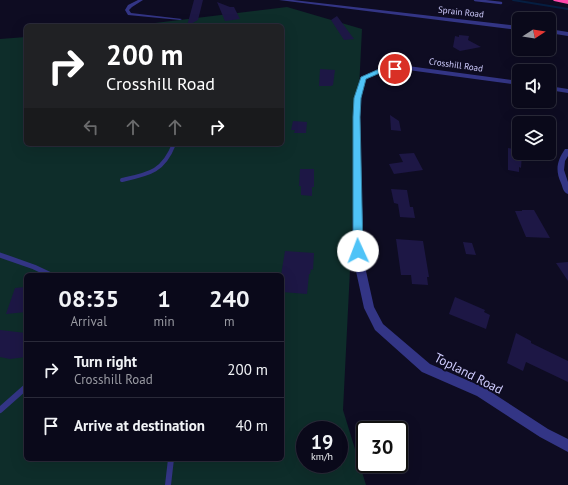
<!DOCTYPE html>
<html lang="en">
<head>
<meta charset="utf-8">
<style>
	body { margin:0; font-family:"PT Sans",sans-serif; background:#131223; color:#f1f3f6; height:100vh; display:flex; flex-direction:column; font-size:15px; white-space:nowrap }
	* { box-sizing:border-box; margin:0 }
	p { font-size:13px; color:#999aa2 }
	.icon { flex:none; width:22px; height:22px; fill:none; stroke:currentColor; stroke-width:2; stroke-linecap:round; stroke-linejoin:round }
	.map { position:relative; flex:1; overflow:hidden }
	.sheet { position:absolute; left:24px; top:273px; width:260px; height:188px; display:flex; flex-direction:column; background:#0a091a; border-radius:6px; box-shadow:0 4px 16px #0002,0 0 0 1px #2a2a39 }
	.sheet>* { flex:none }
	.hud { position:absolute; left:24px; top:24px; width:260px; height:122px; border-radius:6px; box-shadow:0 4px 16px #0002,0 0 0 1px #2a2a39; background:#202124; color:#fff; overflow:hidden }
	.needle { width:26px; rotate:78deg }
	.buttons { position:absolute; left:512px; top:12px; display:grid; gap:8px }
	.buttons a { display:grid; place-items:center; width:44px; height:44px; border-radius:6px; background:#0a091a; box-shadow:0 4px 16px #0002,0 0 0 1px #2a2a39; font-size:20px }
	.speed { position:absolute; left:296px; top:421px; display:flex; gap:8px; font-size:20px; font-weight:700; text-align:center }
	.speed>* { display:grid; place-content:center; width:52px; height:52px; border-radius:50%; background:#0a091a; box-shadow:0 4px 16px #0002,0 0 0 1px #2a2a39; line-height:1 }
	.speed small { font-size:10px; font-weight:400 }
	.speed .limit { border:2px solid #111; border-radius:6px; background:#fff; color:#111 }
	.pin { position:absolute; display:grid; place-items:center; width:34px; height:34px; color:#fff; margin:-17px; border:2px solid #fff; border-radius:50%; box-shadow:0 1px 4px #0007 }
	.me { position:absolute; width:44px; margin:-22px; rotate:358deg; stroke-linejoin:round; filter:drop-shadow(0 0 3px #0008) }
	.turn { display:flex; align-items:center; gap:14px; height:84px; padding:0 16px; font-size:18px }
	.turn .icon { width:52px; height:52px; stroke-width:2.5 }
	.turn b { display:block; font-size:28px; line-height:34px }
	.lanes { display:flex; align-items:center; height:38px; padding:0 16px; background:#0003; justify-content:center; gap:20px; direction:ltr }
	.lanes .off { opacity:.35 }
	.eta { display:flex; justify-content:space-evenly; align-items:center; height:68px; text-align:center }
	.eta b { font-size:24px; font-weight:800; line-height:28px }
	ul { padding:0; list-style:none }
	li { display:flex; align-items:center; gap:12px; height:56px; padding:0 16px; border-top:1px solid #2a2a39 }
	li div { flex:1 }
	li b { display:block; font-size:15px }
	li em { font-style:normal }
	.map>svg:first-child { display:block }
</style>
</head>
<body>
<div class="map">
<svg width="568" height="485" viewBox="0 0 568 485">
	<rect width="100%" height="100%" fill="#0e0c22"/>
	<path fill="#0e2d2a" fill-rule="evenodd" d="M 287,7 L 362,29 L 343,410 L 366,485 L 0,485 L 0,39 L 26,37 L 26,144 L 282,144 L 282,26 L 130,26 ZM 26,275 L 282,275 L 282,459 L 26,459 ZM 305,430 L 339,430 L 339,464 L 305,464 Z"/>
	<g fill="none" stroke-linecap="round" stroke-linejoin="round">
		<path stroke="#061f42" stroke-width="2" d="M 513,0 L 568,9"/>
	</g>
	<path fill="#1d1745" d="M 194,0 L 203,0 L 198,20 L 187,26 Z
		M 217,2 L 230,7 L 234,7 L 240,19 L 225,21 Z
		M 337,16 L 354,39 L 344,40 L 331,20 Z
		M 459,35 L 469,36 L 468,40 L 481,47 L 460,51 L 453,47 L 455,36 L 459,37 Z
		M 320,69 L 335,70 L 333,85 L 331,86 L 319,86 Z
		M 390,115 L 399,121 L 401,131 L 391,130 Z
		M 293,121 L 307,122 L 306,133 L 294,133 L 295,130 L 291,130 Z
		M 508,148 L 519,150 L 519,153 L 522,154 L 521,168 L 519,167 L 519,172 L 508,170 Z
		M 414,153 L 423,170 L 394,174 L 389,164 L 403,162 L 399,154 Z
		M 300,169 L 314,169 L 314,187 L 312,187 L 312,196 L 301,195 L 301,186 L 299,186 Z
		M 391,189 L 407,190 L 410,207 L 413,207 L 415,218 L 400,217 L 398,204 L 394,203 Z
		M 522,210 L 534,210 L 550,238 L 526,237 L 515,211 L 522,211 Z
		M 396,239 L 423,241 L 429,277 L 427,277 L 428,285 L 412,284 L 411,275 L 401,275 Z
		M 463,242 L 472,243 L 476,255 L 466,254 Z
		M 285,251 L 314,253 L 313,270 L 311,269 L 310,274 L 309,274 L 307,294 L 282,292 L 281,275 Z
		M 568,262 L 568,281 L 556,263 Z
		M 26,287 L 26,312 L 6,314 L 15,288 Z
		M 455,297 L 485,310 L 484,312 L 490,315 L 486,329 L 449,314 Z
		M 0,330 L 26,333 L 26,357 L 10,359 L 0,357 Z
		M 516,333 L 531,341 L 531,343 L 568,361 L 568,382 L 526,362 L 523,371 L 507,363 Z"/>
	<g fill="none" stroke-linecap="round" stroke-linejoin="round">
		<path stroke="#333585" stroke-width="2.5" d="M 475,0 L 501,3"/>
		<path stroke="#333585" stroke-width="4" d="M 122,180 C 149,174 163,172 174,144"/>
		<path stroke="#333585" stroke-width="5" d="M 0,255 L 34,267 L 51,275"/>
		<path stroke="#333585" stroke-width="6" d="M 0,410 L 26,387
			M 168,485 L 171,459"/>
		<path fill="#333585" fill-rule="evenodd" d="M 138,0 L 143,0 L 132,7 L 129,10 L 131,13 L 182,19 L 180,20 L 128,15 L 125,10 L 128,5 Z
			M 408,66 L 519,81 L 519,85 L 408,70 L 380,73 L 366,79 L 361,98 L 359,117 L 364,262 L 374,307 L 383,324 L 430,364 L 485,388 L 548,429 L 568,439 L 568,452 L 540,437 L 477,396 L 422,372 L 375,330 L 364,308 L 354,262 L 353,117 L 355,98 L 361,77 L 379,69 Z
			M 549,86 L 568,89 L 568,93 L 549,90 Z
			M 565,149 L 568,149 L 568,156 L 565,161 L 564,170 L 568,182 L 568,194 C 563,192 563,188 561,183 C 555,170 557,161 565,149 Z"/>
		<path fill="#333585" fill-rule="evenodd" d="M 279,0 L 293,0 L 519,26 L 519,30 Z
			M 549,29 L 568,32 L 568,36 L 549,33 Z"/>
		<path fill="#ff48aa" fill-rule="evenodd" d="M 553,0 L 568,0 L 568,4 L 554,1 Z"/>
	</g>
	<path fill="#4fc3f7" stroke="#337fa1" d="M 395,67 L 397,68 L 397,70 L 380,73 L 366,79 L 361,98 L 360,117 L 363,251 L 358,255 L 353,251 L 353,117 L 354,98 L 361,77 L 377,70 Z"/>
	<g text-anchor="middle" stroke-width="4" stroke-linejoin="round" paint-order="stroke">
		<g font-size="9" fill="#d0cdff" stroke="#0e0c22">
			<text transform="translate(461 12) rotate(6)" y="3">Sprain Road</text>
			<text transform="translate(456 65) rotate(8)" y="3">Crosshill Road</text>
		</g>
		<g font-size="13" fill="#d0cdff" stroke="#0e0c22">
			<text transform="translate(469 373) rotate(27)" y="5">Topland Road</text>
		</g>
	</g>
</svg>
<div class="buttons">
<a><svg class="needle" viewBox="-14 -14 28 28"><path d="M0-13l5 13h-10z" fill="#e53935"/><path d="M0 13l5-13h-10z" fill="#999aa2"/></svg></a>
<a><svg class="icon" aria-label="sound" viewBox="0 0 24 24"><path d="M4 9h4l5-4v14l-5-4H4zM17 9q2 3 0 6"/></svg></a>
<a><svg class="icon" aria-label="layers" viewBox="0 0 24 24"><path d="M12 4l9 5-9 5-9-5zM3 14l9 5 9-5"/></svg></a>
</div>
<div class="speed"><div>19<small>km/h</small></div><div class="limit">30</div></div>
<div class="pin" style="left:395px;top:69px;background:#d93025"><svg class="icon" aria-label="arrive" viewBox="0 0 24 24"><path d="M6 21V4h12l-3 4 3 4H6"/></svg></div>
<svg class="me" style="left:358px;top:251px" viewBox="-20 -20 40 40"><circle r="19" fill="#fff"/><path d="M0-13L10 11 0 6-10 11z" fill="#4fc3f7"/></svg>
<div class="hud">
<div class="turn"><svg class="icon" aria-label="right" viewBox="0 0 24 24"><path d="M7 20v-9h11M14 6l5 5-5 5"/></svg><div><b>200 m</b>Crosshill Road</div></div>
<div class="lanes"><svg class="icon off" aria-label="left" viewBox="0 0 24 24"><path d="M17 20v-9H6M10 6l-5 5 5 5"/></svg><svg class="icon off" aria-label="ahead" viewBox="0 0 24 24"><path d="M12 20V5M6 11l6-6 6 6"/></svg><svg class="icon off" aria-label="ahead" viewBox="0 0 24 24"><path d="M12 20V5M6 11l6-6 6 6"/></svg><svg class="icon" aria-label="right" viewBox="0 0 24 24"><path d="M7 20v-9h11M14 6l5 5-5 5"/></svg></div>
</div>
<section class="sheet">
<div class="eta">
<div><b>08:35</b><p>Arrival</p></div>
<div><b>1</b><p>min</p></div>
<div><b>240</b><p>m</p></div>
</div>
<ul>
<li><svg class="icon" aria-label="right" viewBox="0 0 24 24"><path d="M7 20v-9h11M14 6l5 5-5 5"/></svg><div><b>Turn right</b><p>Crosshill Road</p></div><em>200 m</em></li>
<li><svg class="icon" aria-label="arrive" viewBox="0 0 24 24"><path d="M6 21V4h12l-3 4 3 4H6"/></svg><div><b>Arrive at destination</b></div><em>40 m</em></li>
</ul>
</section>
</div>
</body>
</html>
